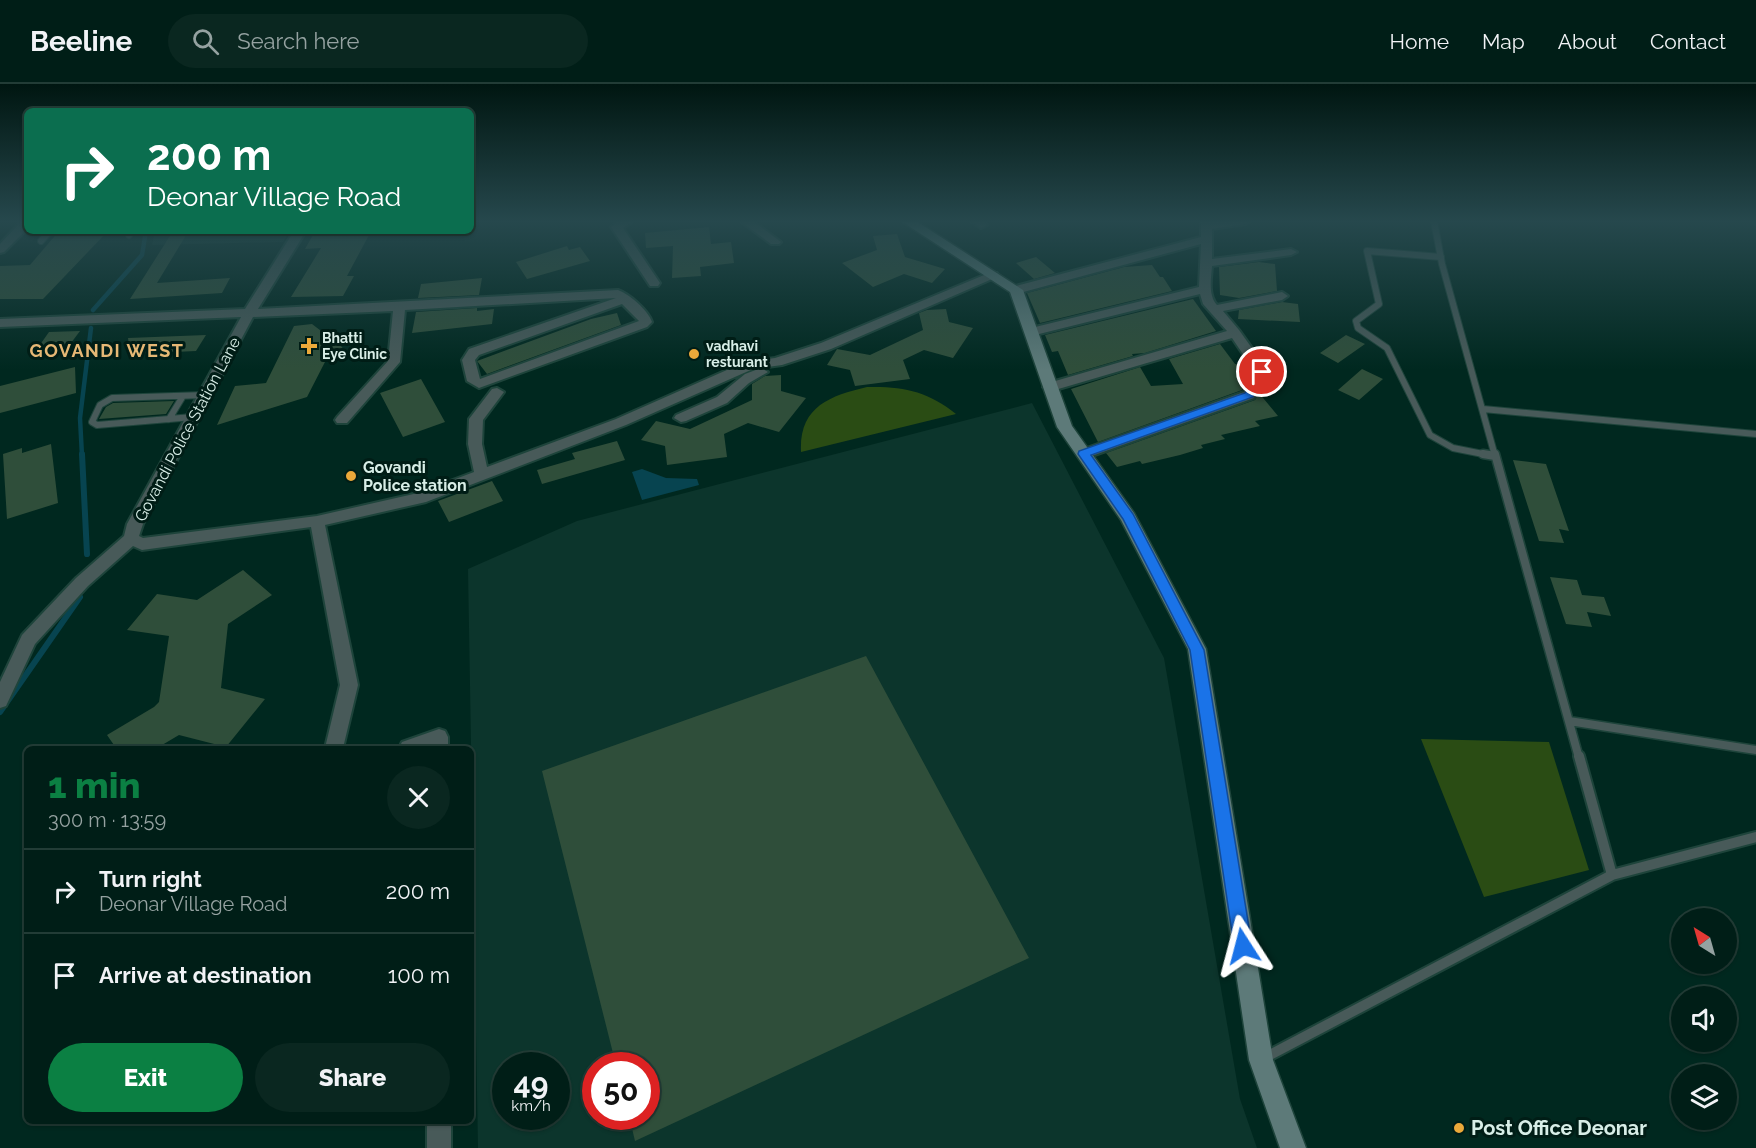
<!DOCTYPE html>
<html lang="en">
<head>
<meta charset="utf-8">
<style>
	body { margin:0; font-family:Raleway,sans-serif; background:#0a2720; color:#f1f3f6; height:100vh; display:flex; flex-direction:column; font-size:22px; white-space:nowrap }
	* { box-sizing:border-box; margin:0 }
	p { font-size:20px; color:#95a2a1 }
	.icon { flex:none; width:33px; height:33px; fill:none; stroke:currentColor; stroke-width:2; stroke-linecap:round; stroke-linejoin:round }
	.map { position:relative; flex:1; overflow:hidden }
	.drawer { position:absolute; left:24px; top:662px; width:450px; height:378px; display:flex; flex-direction:column; background:#001e17; border-radius:9px; box-shadow:0 2px 4px #0004,0 0 0 2px #223c36 }
	.drawer>* { flex:none }
	.top-card { position:absolute; left:24px; top:24px; width:450px; height:126px; border-radius:9px; box-shadow:0 2px 4px #0004,0 0 0 2px #223c36; background:#0b6e4f; color:#fff; overflow:hidden }
	.needle { width:39px; rotate:323deg }
	.buttons { position:absolute; left:1671px; top:824px; display:grid; gap:12px }
	.buttons a { display:grid; place-items:center; width:66px; height:66px; border-radius:50%; background:#001e17; box-shadow:0 2px 4px #0004,0 0 0 2px #223c36; font-size:30px }
	.speed { position:absolute; left:492px; top:968px; display:flex; gap:12px; font-size:30px; font-weight:700; text-align:center }
	.speed>* { display:grid; place-content:center; width:78px; height:78px; border-radius:50%; background:#001e17; box-shadow:0 2px 4px #0004,0 0 0 2px #223c36; line-height:1 }
	.speed small { font-size:15px; font-weight:400 }
	.speed .limit { border:9px solid #d22; background:#fff; color:#111 }
	.pin { position:absolute; display:grid; place-items:center; width:51px; height:51px; color:#fff; margin:-26px; border:3px solid #fff; border-radius:50%; box-shadow:0 2px 6px #0007 }
	.me { position:absolute; width:66px; margin:-33px; rotate:351deg; stroke-linejoin:round; filter:drop-shadow(0 0 4px #0008) }
	.turn { display:flex; align-items:center; gap:21px; height:126px; padding:0 24px; font-size:27px }
	.turn .icon { width:78px; height:78px; stroke-width:2.5 }
	.turn b { display:block; font-size:42px; line-height:51px }
	.round { display:grid; place-items:center; flex:none; width:63px; height:63px; border-radius:32px; background:#0a2720 }
	.head { display:flex; align-items:center; justify-content:space-between; height:102px; padding:0 24px }
	h1 { font-size:36px; font-weight:800; line-height:45px; color:#0b8043 }
	.primary-button { display:flex; gap:12px; margin-top:auto; padding:12px 24px }
	.primary-button a { flex:1; height:69px; border-radius:36px; background:#0b8043; color:#fff; font-size:24px; font-weight:800; line-height:69px; text-align:center }
	.primary-button a+a { background:#0a2720; color:#f1f3f6 }
	ul { padding:0; list-style:none }
	li { display:flex; align-items:center; gap:18px; height:84px; padding:0 24px; border-top:2px solid #223c36 }
	li div { flex:1 }
	li b { display:block; font-size:22px }
	li em { font-style:normal }
	header { display:flex; align-items:center; gap:36px; box-sizing:border-box; height:84px; padding:0 30px; background:#001e17; border-bottom:2px solid #223c36 }
	header strong { font-size:28px }
	nav { display:flex; gap:33px; margin-inline-start:auto; font-size:21px }
	.search { width:420px; height:54px; background:#0a2720; display:flex; align-items:center; gap:15px; box-sizing:border-box; padding:0 21px; border-radius:33px; color:#95a2a1; font-size:22px }
	.map>svg:first-child { display:block }
</style>
</head>
<body>
<header>
<strong>Beeline</strong>
<div class="search"><svg class="icon" aria-label="search" viewBox="0 0 24 24"><circle cx="10" cy="10" r="6"/><path d="M15 15l6 6"/></svg>Search here</div>
<nav><a>Home</a><a>Map</a><a>About</a><a>Contact</a></nav>
</header>
<div class="map">
<svg width="1756" height="1064" viewBox="0 0 1756 1064">
	<rect width="100%" height="100%" fill="#00281f"/>
	<path fill="#0c352c" fill-rule="evenodd" d="M 155,147 L 290,147 L 283,158 L 152,161 Z
		M 1032,319 L 1164,574 L 1240,1015 L 1257,1064 L 478,1064 L 468,485 L 577,437 ZM 506,981 L 556,981 L 556,1032 L 506,1032 ZM 596,981 L 646,981 L 646,1032 L 596,1032 Z"/>
	<path fill="#2a4c14" d="M 867,303 C 902,302 928,307 956,330 L 801,368 C 799,323 829,312 867,303 Z
		M 1421,655 L 1549,658 L 1589,786 L 1484,813 Z"/>
	<path fill="#074450" d="M 642,385 L 666,394 L 697,395 L 699,401 L 642,416 L 632,388 Z"/>
	<g fill="none" stroke-linecap="round" stroke-linejoin="round">
		<path stroke="#074450" stroke-width="4.5" d="M 1752,137 L 1756,140
			M 93,226 L 142,171 L 146,147
			M 82,372 L 80,334 L 91,244"/>
		<path stroke="#074450" stroke-width="6" d="M 82,370 L 87,470
			M 0,628 L 80,513"/>
	</g>
	<path fill="#2f4e3a" d="M 709,143 L 711,160 L 731,158 L 734,179 L 700,183 L 701,192 L 672,194 L 673,162 L 646,164 L 645,149 Z
		M 59,147 L 108,147 L 43,215 L 0,215 L 0,182 L 30,181 Z
		M 173,147 L 188,148 L 157,199 L 230,194 L 222,209 L 130,215 Z
		M 355,147 L 353,151 L 369,151 L 347,192 L 354,192 L 343,212 L 291,213 L 321,164 L 305,165 L 314,149 Z
		M 897,150 L 905,173 L 945,185 L 932,199 L 904,190 L 873,203 L 842,179 L 877,166 L 873,152 Z
		M 567,162 L 569,166 L 580,163 L 590,177 L 527,195 L 516,178 Z
		M 1036,173 L 1055,189 L 1034,195 L 1016,179 Z
		M 1259,178 L 1275,180 L 1277,207 L 1239,214 L 1220,211 L 1219,183 Z
		M 1152,181 L 1160,193 L 1163,193 L 1172,207 L 1040,239 L 1027,209 L 1124,183 Z
		M 482,194 L 479,211 L 418,214 L 421,200 Z
		M 1193,215 L 1216,247 L 1145,269 L 1132,270 L 1133,272 L 1068,291 L 1058,267 L 1052,268 L 1045,251 Z
		M 1282,218 L 1298,220 L 1300,238 L 1238,235 L 1239,226 Z
		M 477,224 L 477,227 L 494,225 L 492,240 L 412,249 L 416,228 Z
		M 946,225 L 949,238 L 973,244 L 953,274 L 924,266 L 903,276 L 910,295 L 855,302 L 850,286 L 827,281 L 837,265 L 870,271 L 923,246 L 919,229 L 927,226 Z
		M 617,229 L 621,241 L 487,290 L 477,277 L 591,235 Z
		M 312,240 L 342,263 L 347,275 L 326,276 L 307,313 L 217,341 L 235,302 L 266,299 L 294,242 Z
		M 80,247 L 68,263 L 37,265 L 49,248 Z
		M 206,251 L 196,267 L 130,270 L 128,254 Z
		M 1346,251 L 1365,260 L 1338,279 L 1320,269 Z
		M 1220,260 L 1235,280 L 1239,280 L 1249,294 L 1242,306 L 1098,358 L 1071,305 L 1140,283 L 1151,302 L 1183,300 L 1169,275 Z
		M 75,283 L 76,309 L 0,329 L 0,302 Z
		M 1362,285 L 1383,295 L 1359,316 L 1338,306 Z
		M 781,291 L 781,307 L 806,314 L 779,348 L 748,339 L 724,350 L 727,373 L 667,381 L 665,362 L 641,356 L 656,337 L 690,345 L 752,316 L 752,300 L 765,292 Z
		M 421,295 L 445,338 L 403,353 L 380,309 Z
		M 1259,309 L 1278,332 L 1255,337 L 1260,342 L 1221,351 L 1225,355 L 1201,361 L 1203,364 L 1180,371 L 1142,380 L 1140,377 L 1117,383 L 1106,369 L 1255,316 Z
		M 174,317 L 166,330 L 99,335 L 106,323 L 113,319 Z
		M 617,357 L 625,376 L 542,400 L 537,386 L 575,375 L 572,369 Z
		M 51,360 L 58,419 L 7,435 L 3,370 L 22,364 L 22,369 Z
		M 1513,376 L 1546,380 L 1569,447 L 1559,445 L 1564,459 L 1539,457 Z
		M 492,397 L 503,417 L 449,438 L 438,417 Z
		M 243,486 L 272,511 L 228,540 L 221,604 L 265,615 L 226,663 L 179,651 L 157,664 L 116,664 L 107,651 L 154,623 L 159,618 L 169,552 L 127,546 L 157,510 L 197,516 Z
		M 1550,493 L 1577,496 L 1582,511 L 1604,513 L 1611,532 L 1587,528 L 1592,543 L 1566,540 Z
		M 866,572 L 1029,874 L 635,1057 L 629,1032 L 646,1032 L 646,981 L 616,981 L 542,687 Z"/>
	<g fill="none" stroke-linecap="round" stroke-linejoin="round">
		<defs>
			<path id="lane-far2" d="M 1434,137 L 1442,180 L 1495,372
				M 129,151 L 132,147
				M 41,157 L 50,147
				M 1441,173 L 1367,167 L 1379,220 L 1356,237 L 1358,244 L 1387,264 L 1430,351 L 1453,364 L 1493,372
				M 1483,325 L 1756,350
				M 193,333 L 97,341 L 92,338 L 100,321 L 112,314 L 205,311
				M 169,335 L 183,312"/>
			<path id="lane-far1" d="M 1483,370 L 1495,372
				M 1495,370 L 1579,674
				M 1569,637 L 1756,666"/>
			<path id="lane" d="M 1612,791 L 1756,753
				M 1264,974 L 1612,791 L 1579,672"/>
			<path id="street" d="M 22,137 L 27,137 L 27,145 L 4,168 L 0,169 L 0,160 Z
				M 619,137 L 633,137 L 623,144 L 660,199 L 658,202 L 650,202 L 611,143 Z
				M 740,137 L 753,137 L 781,158 L 779,160 L 771,160 Z
				M 971,137 L 983,137 L 987,141 L 981,144 Z
				M 1201,137 L 1250,137 L 1245,140 L 1212,145 L 1212,175 L 1291,165 L 1297,168 L 1291,171 L 1212,182 C 1211,195 1208,211 1217,221 L 1282,208 L 1288,212 L 1282,216 L 1223,227 L 1239,246 L 1269,288 L 1254,314 L 1089,373 L 1079,373 L 1077,370 L 1079,367 L 1244,308 L 1255,288 L 1232,254 L 1055,306 L 1050,307 L 1043,303 L 1045,300 L 1227,247 L 1203,220 L 1200,210 L 1031,252 L 1025,248 L 1027,245 L 1199,203 L 1201,160 L 1016,210 L 1010,206 L 1012,203 L 1201,153 Z
				M 294,147 L 306,147 L 258,225 L 618,206 C 629,210 648,226 652,238 L 647,243 L 479,304 L 467,297 L 462,276 L 469,265 L 616,214 L 405,226 L 400,278 L 347,339 L 337,339 L 335,336 L 337,333 L 388,277 L 393,227 L 253,233 L 143,440 L 139,452 L 143,454 L 317,432 L 418,409 L 474,388 L 468,360 L 469,335 L 492,305 L 497,304 L 504,308 L 483,336 L 482,360 L 487,383 L 616,335 L 745,278 L 775,274 L 821,259 L 989,189 L 997,189 L 999,192 L 831,265 L 782,281 L 753,285 L 626,341 L 426,418 L 325,441 L 358,601 L 343,664 L 325,664 L 340,601 L 311,443 L 142,466 L 133,462 L 88,502 L 35,560 L 6,622 L 0,624 L 0,598 L 22,551 L 76,494 L 124,452 L 127,440 L 241,233 L 0,243 L 0,235 L 245,225 ZM 622,220 L 639,237 L 480,295 L 475,276 L 479,271 Z
				M 761,284 L 768,288 L 749,299 L 727,319 L 686,337 L 681,338 L 674,334 L 676,331 L 717,313 L 745,290 Z
				M 439,645 L 445,647 L 448,653 L 448,664 L 399,664 L 402,658 Z
				M 427,1036 L 451,1036 L 451,1064 L 427,1064 Z"/>
			<path id="secondary" d="M 901,137 L 916,137 L 1023,206 L 1072,342 L 1134,429 L 1206,565 L 1273,976 L 1306,1064 L 1280,1064 L 1249,976 L 1188,565 L 1121,436 L 1057,343 L 1010,208 Z"/>
		</defs>
		<use href="#lane-far2" stroke="#1e443b" stroke-width="8"/>
		<use href="#lane-far1" stroke="#1e443b" stroke-width="11"/>
		<use href="#lane" stroke="#1e443b" stroke-width="14"/>
		<use href="#street" stroke="#1e443b" stroke-width="4"/>
		<use href="#secondary" stroke="#1e443b" stroke-width="3"/>
		<use href="#lane-far2" stroke="#485a59" stroke-width="6"/>
		<use href="#lane-far1" stroke="#485a59" stroke-width="8"/>
		<use href="#lane" stroke="#485a59" stroke-width="10"/>
		<use href="#street" fill="#485a59" fill-rule="evenodd"/>
		<use href="#secondary" fill="#5d7a79" fill-rule="evenodd"/>
	</g>
	<linearGradient id="sky" x2="0" y2="1"><stop stop-color="#001611"/><stop offset="0.48" stop-color="#26484d"/><stop offset="1" stop-color="#26484d" stop-opacity="0"/></linearGradient>
	<rect width="1756" height="286" fill="url(#sky)"/>
	<path fill="#1a73e8" stroke="#114b97" stroke-width="1.5" d="M 1262,284 L 1267,288 L 1253,313 L 1091,371 L 1133,430 L 1204,566 L 1252,862 L 1249,868 L 1243,870 L 1237,868 L 1234,862 L 1190,566 L 1123,435 L 1078,370 L 1079,367 L 1245,309 L 1258,285 Z"/>
	<g fill="#eba93a" stroke="#001d16" stroke-width="2">
		<path d="M306 253h6v6h6v6h-6v6h-6v-6h-6v-6h6z"/>
		<circle cx="694" cy="270" r="6"/>
		<circle cx="351" cy="392" r="6"/>
		<circle cx="1459" cy="1044" r="6"/>
	</g>
	<g text-anchor="middle" stroke-width="6" stroke-linejoin="round" paint-order="stroke">
		<g font-size="14" font-weight="bold" fill="#d8eee7" stroke="#001d16" text-anchor="start">
			<text x="322" y="259">Bhatti<tspan x="322" dy="16">Eye Clinic</tspan></text>
			<text x="706" y="267">vadhavi<tspan x="706" dy="16">resturant</tspan></text>
		</g>
		<g font-size="16" fill="#d8eee7" stroke="#001d16">
			<text transform="translate(187 345) rotate(-62)" y="6">Govandi Police Station Lane</text>
		</g>
		<g font-size="16" font-weight="bold" fill="#d8eee7" stroke="#001d16" text-anchor="start">
			<text x="363" y="389">Govandi<tspan x="363" dy="18">Police station</tspan></text>
		</g>
		<g font-size="18" font-weight="bold" letter-spacing="1.5" fill="#e6b875" stroke="#001d16">
			<text x="107" y="273">GOVANDI WEST</text>
		</g>
		<g font-size="20" font-weight="bold" fill="#d8eee7" stroke="#001d16" text-anchor="start">
			<text x="1471" y="1051">Post Office Deonar</text>
		</g>
	</g>
</svg>
<div class="buttons">
<a><svg class="needle" viewBox="-14 -14 28 28"><path d="M0-13l5 13h-10z" fill="#e53935"/><path d="M0 13l5-13h-10z" fill="#95a2a1"/></svg></a>
<a><svg class="icon" aria-label="sound" viewBox="0 0 24 24"><path d="M4 9h4l5-4v14l-5-4H4zM17 9q2 3 0 6"/></svg></a>
<a><svg class="icon" aria-label="layers" viewBox="0 0 24 24"><path d="M12 4l9 5-9 5-9-5zM3 14l9 5 9-5"/></svg></a>
</div>
<div class="speed"><div>49<small>km/h</small></div><div class="limit">50</div></div>
<div class="pin" style="left:1262px;top:288px;background:#d93025"><svg class="icon" aria-label="arrive" viewBox="0 0 24 24"><path d="M6 21V4h12l-3 4 3 4H6"/></svg></div>
<svg class="me" style="left:1243px;top:862px" viewBox="-20 -20 40 40"><path d="M0-17L14 15 0 8-14 15z" fill="#1a73e8" stroke="#fff" stroke-width="4"/></svg>
<div class="top-card">
<div class="turn"><svg class="icon" aria-label="right" viewBox="0 0 24 24"><path d="M7 20v-9h11M14 6l5 5-5 5"/></svg><div><b>200 m</b>Deonar Village Road</div></div>
</div>
<section class="drawer">
<div class="head"><div><h1>1 min</h1><p>300 m · 13:59</p></div><a class="round"><svg class="icon" aria-label="close" viewBox="0 0 24 24"><path d="M6 6l12 12M18 6L6 18"/></svg></a></div>
<ul>
<li><svg class="icon" aria-label="right" viewBox="0 0 24 24"><path d="M7 20v-9h11M14 6l5 5-5 5"/></svg><div><b>Turn right</b><p>Deonar Village Road</p></div><em>200 m</em></li>
<li><svg class="icon" aria-label="arrive" viewBox="0 0 24 24"><path d="M6 21V4h12l-3 4 3 4H6"/></svg><div><b>Arrive at destination</b></div><em>100 m</em></li>
</ul>
<div class="primary-button"><a>Exit</a><a>Share</a></div>
</section>
</div>
</body>
</html>
